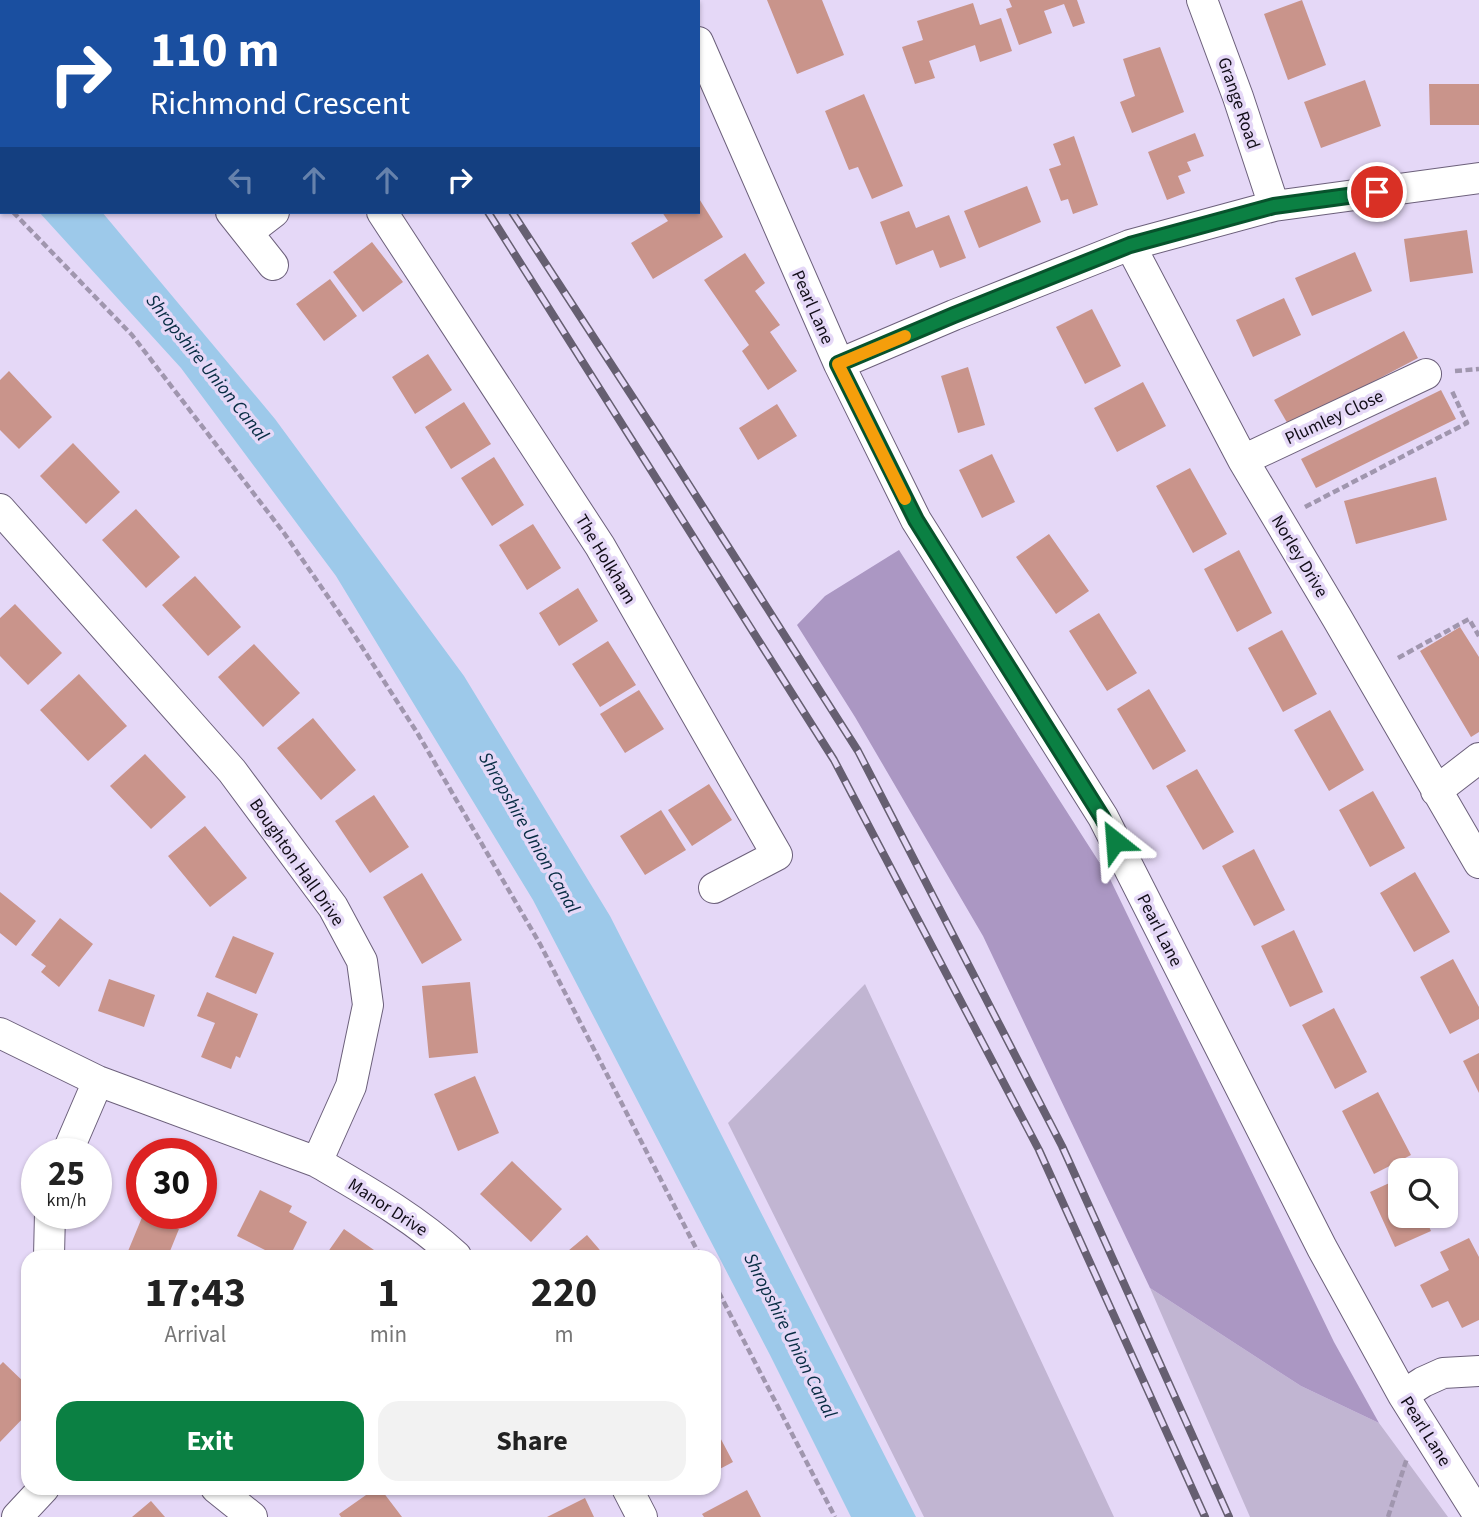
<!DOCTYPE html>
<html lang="en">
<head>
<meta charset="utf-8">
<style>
	body { margin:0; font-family:"Source Sans 3",sans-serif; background:#f2f2f2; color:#222; height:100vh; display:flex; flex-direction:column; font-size:26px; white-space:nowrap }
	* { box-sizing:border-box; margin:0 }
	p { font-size:23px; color:#767676 }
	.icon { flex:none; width:38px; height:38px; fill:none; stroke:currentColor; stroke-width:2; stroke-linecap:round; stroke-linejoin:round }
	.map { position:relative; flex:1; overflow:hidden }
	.sheet { position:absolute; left:21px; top:1250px; width:700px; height:245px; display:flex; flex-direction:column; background:#fff; border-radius:21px; box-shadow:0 2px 5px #0004 }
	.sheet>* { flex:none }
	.banner { position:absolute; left:0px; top:0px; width:700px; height:214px; box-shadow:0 2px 5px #0004; background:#1a4fa0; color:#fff; overflow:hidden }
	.fabs { position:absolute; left:1388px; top:1158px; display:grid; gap:14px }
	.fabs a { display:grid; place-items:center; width:70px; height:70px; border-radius:14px; background:#fff; box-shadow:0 2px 5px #0004; font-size:35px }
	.speed { position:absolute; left:21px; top:1138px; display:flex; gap:14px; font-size:35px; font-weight:700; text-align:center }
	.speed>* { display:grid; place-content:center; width:91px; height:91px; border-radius:50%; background:#fff; box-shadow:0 2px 5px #0004; line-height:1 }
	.speed small { font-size:18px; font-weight:400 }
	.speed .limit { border:10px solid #d22; background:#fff; color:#111 }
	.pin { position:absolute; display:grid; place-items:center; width:60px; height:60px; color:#fff; margin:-30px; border:4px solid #fff; border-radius:50%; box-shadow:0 2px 7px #0007 }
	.me { position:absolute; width:77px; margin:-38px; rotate:332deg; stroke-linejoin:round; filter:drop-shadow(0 0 5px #0008) }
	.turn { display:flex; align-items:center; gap:24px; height:147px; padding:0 35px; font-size:32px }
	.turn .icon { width:91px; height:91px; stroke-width:2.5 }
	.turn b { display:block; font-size:49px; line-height:60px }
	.lanes { display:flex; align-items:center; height:66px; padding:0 35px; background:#0003; justify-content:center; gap:35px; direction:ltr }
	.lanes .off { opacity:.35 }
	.eta { display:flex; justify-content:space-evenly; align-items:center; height:119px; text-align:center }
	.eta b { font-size:42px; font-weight:700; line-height:49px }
	.button { display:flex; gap:14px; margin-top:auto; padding:14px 35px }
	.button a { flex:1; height:80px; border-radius:21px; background:#0b8043; color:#fff; font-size:28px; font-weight:700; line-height:80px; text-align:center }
	.button a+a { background:#f2f2f2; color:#222 }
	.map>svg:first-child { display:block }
</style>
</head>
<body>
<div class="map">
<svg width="1479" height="1517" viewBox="0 0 1479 1517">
	<rect width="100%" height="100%" fill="#e5d8f7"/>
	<path fill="#c1b5d2" d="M 865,984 L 1114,1517 L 924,1517 L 728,1123 Z
		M 1150,1288 L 1301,1386 L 1379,1423 L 1448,1517 L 1250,1517 Z"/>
	<path fill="#ab97c3" d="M 899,550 L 1110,879 L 1334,1342 L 1379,1423 L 1301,1386 L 1150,1288 L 983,936 L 855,717 L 797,625 L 825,596 Z"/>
	<path fill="#9dc9ea" d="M 39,212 L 102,212 L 275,419 L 464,676 L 610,916 L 916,1517 L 851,1517 L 770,1355 L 533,900 L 336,576 L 181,368 Z"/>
	<path fill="#c9948b" d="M 767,0 L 822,0 L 844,55 L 797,74 Z
		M 1009,0 L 1077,0 L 1085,23 L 1073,27 L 1064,4 L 1044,11 L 1052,33 L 1019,45 L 1006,9 L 1012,7 Z
		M 1302,0 L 1326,65 L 1288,80 L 1264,14 Z
		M 973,3 L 980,25 L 1001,18 L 1012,51 L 980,62 L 975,45 L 929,61 L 935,78 L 915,84 L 902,47 L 923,40 L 917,21 Z
		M 1160,47 L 1184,112 L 1132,133 L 1120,102 L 1135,96 L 1123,59 Z
		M 1365,80 L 1381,126 L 1321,148 L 1304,102 Z
		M 1429,84 L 1479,84 L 1479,125 L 1430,125 Z
		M 864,94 L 903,186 L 872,199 L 858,167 L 849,170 L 825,111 Z
		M 1195,133 L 1204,156 L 1187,162 L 1191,171 L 1178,176 L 1185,193 L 1167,200 L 1148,152 Z
		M 1074,136 L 1098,205 L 1073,214 L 1068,199 L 1061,201 L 1049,169 L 1061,165 L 1053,144 Z
		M 1027,186 L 1041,222 L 979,248 L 964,211 Z
		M 698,197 L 723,237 L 653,279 L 631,243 L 668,221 L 662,212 L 698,212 Z
		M 909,211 L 916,228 L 949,215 L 966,258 L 940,268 L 933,250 L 896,265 L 880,222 Z
		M 1467,230 L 1473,273 L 1410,282 L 1404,239 Z
		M 372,242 L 403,282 L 363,312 L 333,272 Z
		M 1355,252 L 1372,291 L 1312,316 L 1295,278 Z
		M 745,253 L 765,283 L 755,291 L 780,325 L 770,332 L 797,371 L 768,390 L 742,351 L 749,345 L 704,280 Z
		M 330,279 L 357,316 L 324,341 L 296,304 Z
		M 1284,298 L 1301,335 L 1253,357 L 1236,320 Z
		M 1092,309 L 1121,366 L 1085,384 L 1056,327 Z
		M 1404,331 L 1418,358 L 1289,426 L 1274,400 Z
		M 428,354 L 452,390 L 415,414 L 392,377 Z
		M 968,367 L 985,425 L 958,433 L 941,376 Z
		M 9,371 L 52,417 L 19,449 L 0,430 L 0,380 Z
		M 1143,382 L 1166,426 L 1117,452 L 1094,408 Z
		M 1441,390 L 1456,419 L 1316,488 L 1301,459 Z
		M 464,402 L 491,444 L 451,469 L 425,427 Z
		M 777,404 L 797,436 L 758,460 L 739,428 Z
		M 73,443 L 120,492 L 86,524 L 40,476 Z
		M 992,454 L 1015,502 L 982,518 L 959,470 Z
		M 494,457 L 524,505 L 492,526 L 461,478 Z
		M 1190,468 L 1227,534 L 1193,553 L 1156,486 Z
		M 1436,477 L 1447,520 L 1356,544 L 1344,501 Z
		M 136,509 L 180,557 L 146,588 L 102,540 Z
		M 533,524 L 561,568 L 527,590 L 499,545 Z
		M 1049,534 L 1089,591 L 1056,614 L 1016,557 Z
		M 1239,550 L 1272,613 L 1237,632 L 1204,569 Z
		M 195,576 L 241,627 L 208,656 L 162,605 Z
		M 578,588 L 598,621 L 559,646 L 539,613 Z
		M 15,604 L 62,653 L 28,685 L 0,656 L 0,618 Z
		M 1099,613 L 1137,673 L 1107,691 L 1069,631 Z
		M 1460,627 L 1479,657 L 1479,732 L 1471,737 L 1420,651 Z
		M 1282,630 L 1317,694 L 1283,712 L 1248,648 Z
		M 608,641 L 636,685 L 600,707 L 572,664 Z
		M 254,644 L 300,693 L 263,727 L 218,677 Z
		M 79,674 L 127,726 L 88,761 L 40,710 Z
		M 1149,689 L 1186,751 L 1153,770 L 1117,709 Z
		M 639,690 L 664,729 L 625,753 L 600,714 Z
		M 1330,710 L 1364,770 L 1329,791 L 1294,730 Z
		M 313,718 L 356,770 L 321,800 L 277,748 Z
		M 145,754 L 186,797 L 151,829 L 110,786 Z
		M 1197,769 L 1234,832 L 1203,850 L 1166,786 Z
		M 709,784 L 732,820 L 692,846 L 668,810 Z
		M 1373,791 L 1405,848 L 1370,867 L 1339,810 Z
		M 374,795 L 409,847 L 370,873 L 335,821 Z
		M 661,810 L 686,850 L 645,875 L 620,836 Z
		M 205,826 L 247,878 L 210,907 L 168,856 Z
		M 1254,849 L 1285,910 L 1254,926 L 1222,866 Z
		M 1415,872 L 1450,932 L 1414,952 L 1380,893 Z
		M 422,873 L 462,940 L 422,964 L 383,897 Z
		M 0,892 L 36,921 L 16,946 L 0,933 Z
		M 60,918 L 93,944 L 59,987 L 41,972 L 46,966 L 31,955 Z
		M 1294,930 L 1323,992 L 1290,1007 L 1261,946 Z
		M 233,936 L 274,953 L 256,994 L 215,977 Z
		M 1453,959 L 1479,1007 L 1479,1019 L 1450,1034 L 1420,977 Z
		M 109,979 L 155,995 L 144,1027 L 98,1011 Z
		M 470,982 L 478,1053 L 429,1058 L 422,986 Z
		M 207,992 L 258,1014 L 240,1058 L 236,1056 L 231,1069 L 201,1057 L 215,1023 L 197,1016 Z
		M 1334,1008 L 1367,1072 L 1335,1089 L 1302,1025 Z
		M 1479,1053 L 1479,1093 L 1463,1061 Z
		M 475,1076 L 499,1133 L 458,1151 L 434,1094 Z
		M 1378,1092 L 1411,1155 L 1374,1174 L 1342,1111 Z
		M 512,1161 L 562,1209 L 531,1242 L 480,1194 Z
		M 1400,1178 L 1400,1216 L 1424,1216 L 1431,1231 L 1395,1247 L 1370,1192 Z
		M 260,1190 L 292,1206 L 289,1212 L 307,1222 L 290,1256 L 277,1256 L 237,1236 Z
		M 172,1213 L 191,1213 L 189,1220 Z
		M 143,1215 L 179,1229 L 168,1256 L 126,1256 Z
		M 344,1229 L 374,1250 L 369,1256 L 325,1256 Z
		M 587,1235 L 605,1256 L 562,1256 Z
		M 1469,1238 L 1479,1257 L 1479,1320 L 1462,1328 L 1448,1301 L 1432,1308 L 1420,1285 L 1449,1270 L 1440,1252 Z
		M 3,1362 L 28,1386 L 28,1413 L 0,1442 L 0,1365 Z
		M 714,1426 L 733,1462 L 714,1472 Z
		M 376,1488 L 380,1488 L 402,1517 L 341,1517 L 339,1514 Z
		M 747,1490 L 761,1517 L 704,1517 L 702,1514 Z
		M 585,1498 L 594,1517 L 547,1517 Z
		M 151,1501 L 165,1517 L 132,1517 Z"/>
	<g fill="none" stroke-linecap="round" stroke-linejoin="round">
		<defs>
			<path id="street" d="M 55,0 L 56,2
				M 680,0 L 681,2
				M 1202,0 L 1238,97 L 1274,206
				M 698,42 L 839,364 L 916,520 L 1103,817 L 1322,1248 L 1403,1395 L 1479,1516
				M 231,212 L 273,265
				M 382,212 L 600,546 L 777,855 L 714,888
				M 248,232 L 274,212
				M 1130,245 L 1243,460 L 1337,618 L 1479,863
				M 839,364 L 954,315 L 1130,245 L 1274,206 L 1479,178
				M 1243,460 L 1426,374
				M 0,509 L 232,771 L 333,907 L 362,961 L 368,1005 L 351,1086 L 317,1162 L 98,1081 L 0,1033
				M 1436,791 L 1479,758
				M 67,1153 L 98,1081
				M 317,1162 C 365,1190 415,1218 456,1256
				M 49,1256 L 50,1213
				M 1403,1395 L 1423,1382 L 1443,1373 L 1479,1371
				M 216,1488 L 252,1517
				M 627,1488 L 642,1517
				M 17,1517 L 44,1488"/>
		</defs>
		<use href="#street" stroke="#6c607b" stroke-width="32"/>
		<path stroke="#a096ae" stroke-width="4.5" stroke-dasharray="7 3.5" stroke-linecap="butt" d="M 0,198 L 2,200
			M 13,212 L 132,335 L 284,533 L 351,630 L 418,734 L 540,944 L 700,1256
			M 1455,371 L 1479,369
			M 1305,507 L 1467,423 L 1451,389
			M 1398,658 L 1469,619 L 1479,636
			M 714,1283 L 835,1517
			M 1388,1517 L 1407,1458"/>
		<use href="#street" stroke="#fff" stroke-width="30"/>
		<defs>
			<path id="rail" d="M 340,0 L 342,2
				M 365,0 L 366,2
				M 488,212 L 834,760 L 1039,1150 L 1205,1517
				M 512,212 L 656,433 L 858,751 L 1062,1146 L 1229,1517"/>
		</defs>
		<use href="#rail" stroke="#665f71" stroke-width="8"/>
		<use href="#rail" stroke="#e5d8f7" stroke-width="5" stroke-dasharray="16" stroke-linecap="butt"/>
	</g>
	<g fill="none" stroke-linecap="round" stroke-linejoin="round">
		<defs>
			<path id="route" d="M 1115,841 L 1102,817 L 916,520 L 838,364 L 954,315 L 1130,245 L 1274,206 L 1377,192"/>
		</defs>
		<use href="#route" stroke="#07532c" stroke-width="18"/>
		<use href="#route" stroke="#0b8043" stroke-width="12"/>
		<path stroke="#f59e0b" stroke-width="12" d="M 905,336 L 838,364 L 905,499"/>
	</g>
	<g text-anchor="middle" stroke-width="7" stroke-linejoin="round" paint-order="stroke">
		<g font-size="18" fill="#110d17" stroke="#e5d8f7">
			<text transform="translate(1239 103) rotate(71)" y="6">Grange Road</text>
			<text transform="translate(813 307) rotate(66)" y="6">Pearl Lane</text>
			<text transform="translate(1334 417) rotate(-25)" y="6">Plumley Close</text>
			<text transform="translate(1300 556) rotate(59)" y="6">Norley Drive</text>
			<text transform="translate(606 559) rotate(59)" y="6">The Holkham</text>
			<text transform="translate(297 862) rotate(55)" y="6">Boughton Hall Drive</text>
			<text transform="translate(1160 930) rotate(63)" y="6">Pearl Lane</text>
			<text transform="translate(388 1207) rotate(33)" y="6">Manor Drive</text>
			<text transform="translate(1426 1431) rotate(58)" y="6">Pearl Lane</text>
		</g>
		<g font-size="19" font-style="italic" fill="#072c43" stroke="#e5d8f7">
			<text transform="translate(208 367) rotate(51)" y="7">Shropshire Union Canal</text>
			<text transform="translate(530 832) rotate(60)" y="7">Shropshire Union Canal</text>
			<text transform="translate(791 1335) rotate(63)" y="7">Shropshire Union Canal</text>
		</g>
	</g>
</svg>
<div class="fabs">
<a><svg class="icon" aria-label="search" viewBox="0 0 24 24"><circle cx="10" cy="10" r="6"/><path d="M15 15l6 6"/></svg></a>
</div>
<div class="speed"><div>25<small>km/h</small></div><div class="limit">30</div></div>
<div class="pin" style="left:1377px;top:192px;background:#d93025"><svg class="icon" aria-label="arrive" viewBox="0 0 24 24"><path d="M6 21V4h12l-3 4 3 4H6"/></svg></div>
<svg class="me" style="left:1115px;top:841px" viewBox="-20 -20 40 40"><path d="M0-17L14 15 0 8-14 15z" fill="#0b8043" stroke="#fff" stroke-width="4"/></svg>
<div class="banner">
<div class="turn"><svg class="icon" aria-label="right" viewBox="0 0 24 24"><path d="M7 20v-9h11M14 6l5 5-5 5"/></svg><div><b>110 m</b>Richmond Crescent</div></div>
<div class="lanes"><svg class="icon off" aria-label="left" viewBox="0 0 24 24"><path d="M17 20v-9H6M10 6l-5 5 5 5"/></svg><svg class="icon off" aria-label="ahead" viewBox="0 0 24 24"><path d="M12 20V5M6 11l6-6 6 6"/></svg><svg class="icon off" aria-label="ahead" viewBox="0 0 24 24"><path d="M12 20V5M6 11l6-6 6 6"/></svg><svg class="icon" aria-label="right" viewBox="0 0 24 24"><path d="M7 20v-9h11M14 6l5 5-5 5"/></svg></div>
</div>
<section class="sheet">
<div class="eta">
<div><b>17:43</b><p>Arrival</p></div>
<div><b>1</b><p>min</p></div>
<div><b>220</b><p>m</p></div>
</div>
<div class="button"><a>Exit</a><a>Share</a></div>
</section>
</div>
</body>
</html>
